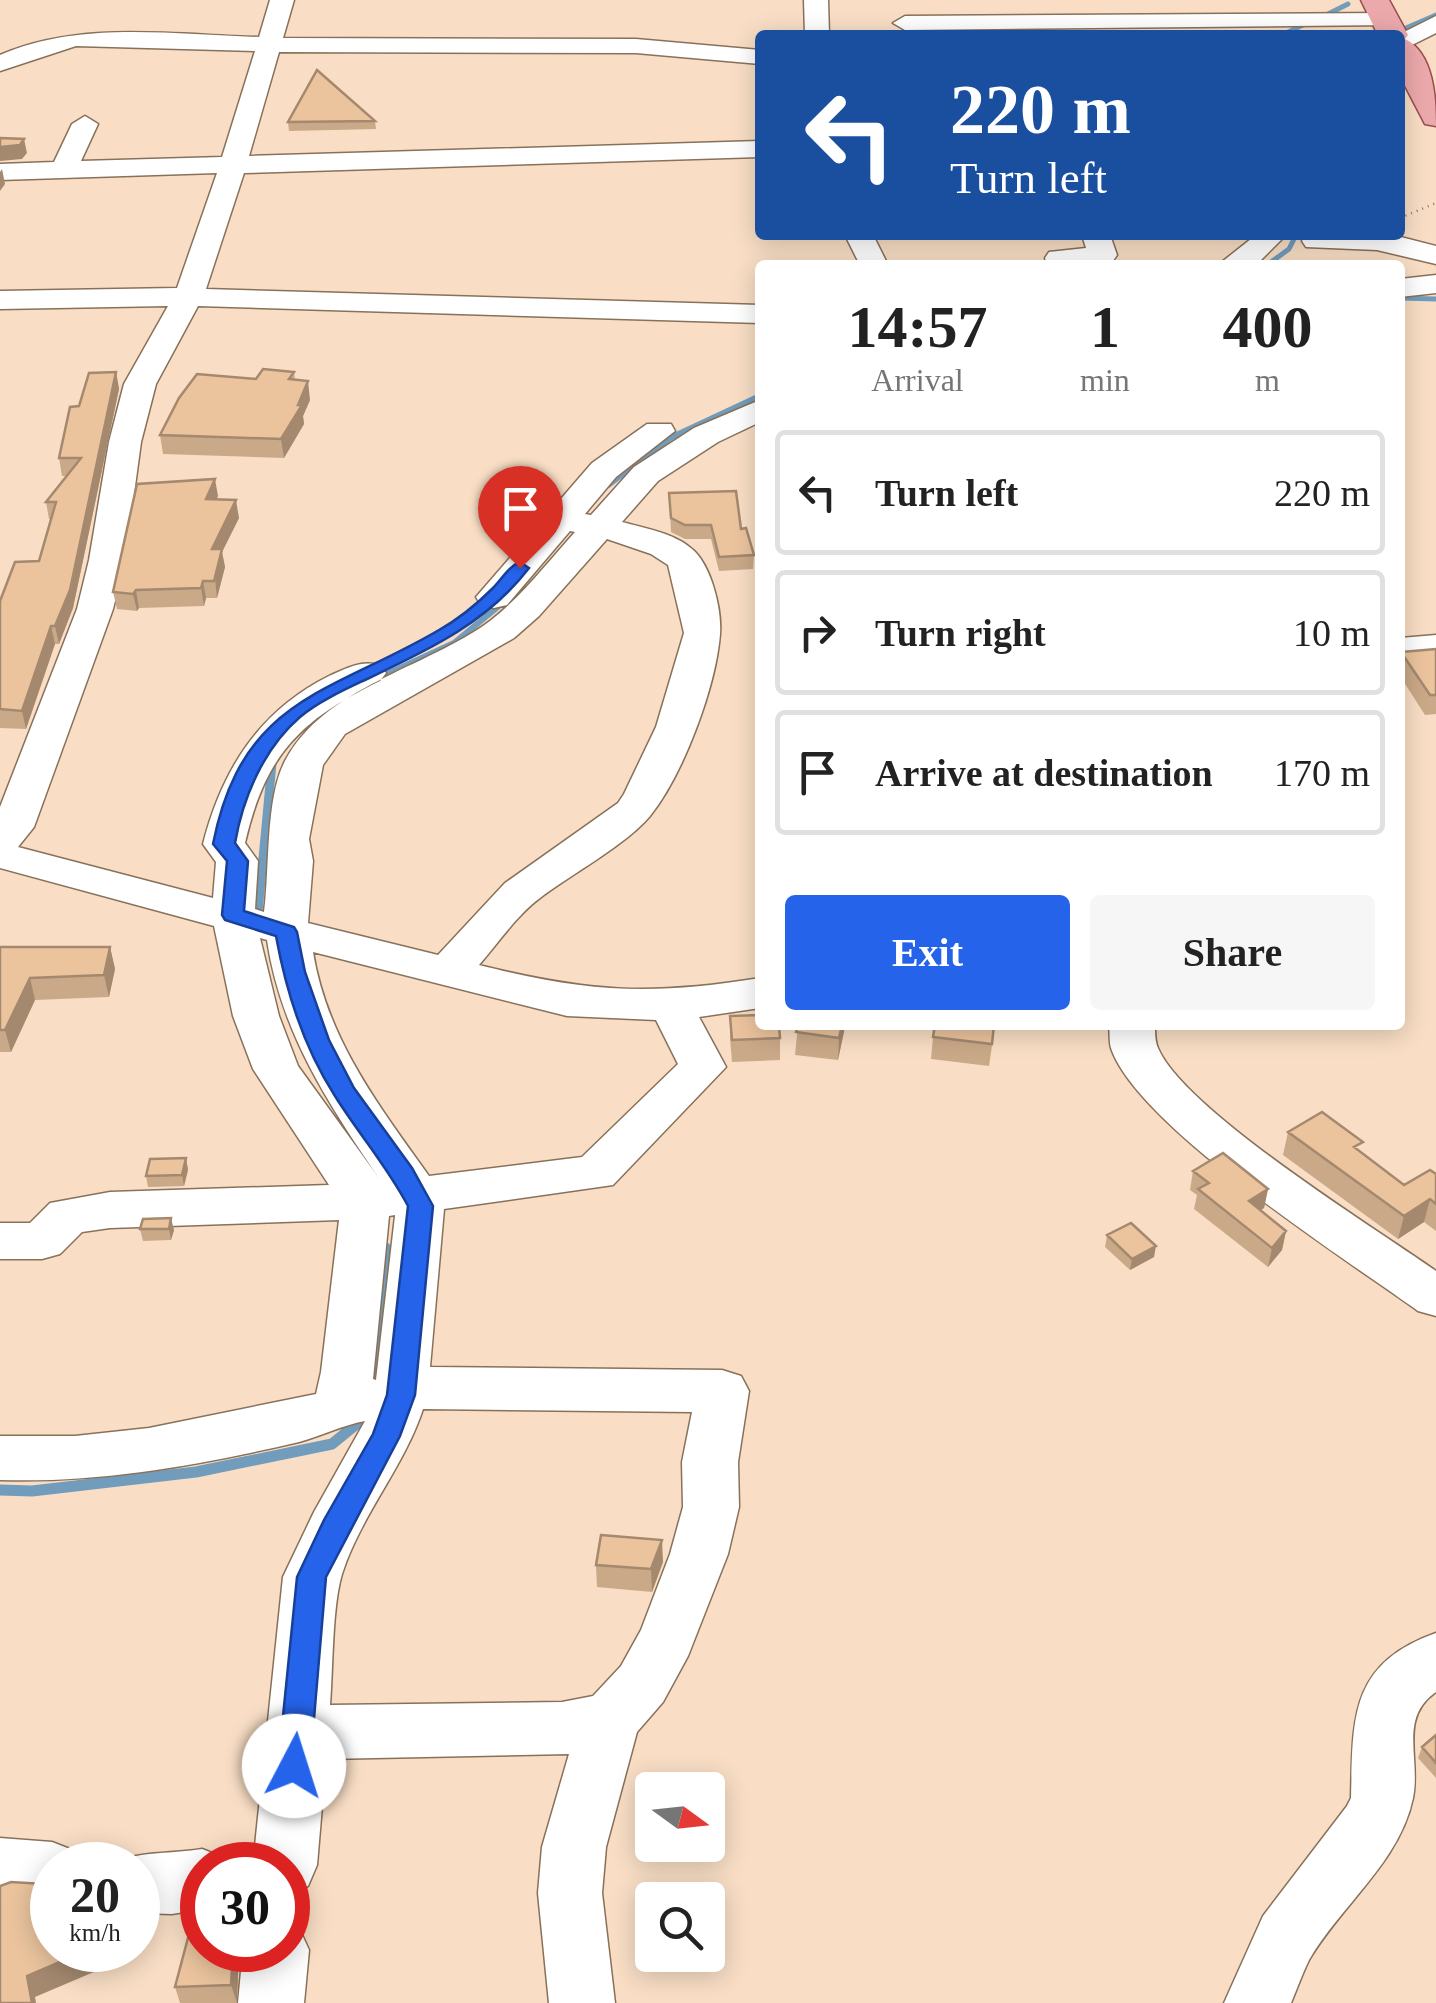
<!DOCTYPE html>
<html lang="en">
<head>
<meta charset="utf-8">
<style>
	body { margin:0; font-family:"Times New Roman",serif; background:#f6f6f6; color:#222; height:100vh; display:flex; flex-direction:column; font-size:38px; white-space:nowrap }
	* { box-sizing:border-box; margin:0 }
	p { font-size:32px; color:#767676 }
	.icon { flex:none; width:55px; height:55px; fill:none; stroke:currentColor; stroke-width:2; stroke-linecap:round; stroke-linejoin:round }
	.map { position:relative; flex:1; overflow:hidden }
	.details { position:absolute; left:755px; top:260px; width:650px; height:770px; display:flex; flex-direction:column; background:#fff; border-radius:10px; box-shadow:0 5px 25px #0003 }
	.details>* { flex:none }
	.banner { position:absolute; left:755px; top:30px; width:650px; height:210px; border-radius:10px; box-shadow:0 5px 25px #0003; background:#1a4fa0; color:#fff; overflow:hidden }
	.needle { width:65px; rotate:105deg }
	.tools { position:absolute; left:635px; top:1772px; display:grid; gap:20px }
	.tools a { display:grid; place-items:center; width:90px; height:90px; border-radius:10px; background:#fff; box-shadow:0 5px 25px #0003; font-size:50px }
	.speed { position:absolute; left:30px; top:1842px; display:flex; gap:20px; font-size:50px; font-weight:700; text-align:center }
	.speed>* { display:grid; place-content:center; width:130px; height:130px; border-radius:50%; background:#fff; box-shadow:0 5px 25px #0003; line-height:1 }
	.speed small { font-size:25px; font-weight:400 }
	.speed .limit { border:15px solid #d22; background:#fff; color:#111 }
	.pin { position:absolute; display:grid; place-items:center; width:85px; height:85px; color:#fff; margin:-102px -42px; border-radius:50% 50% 50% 0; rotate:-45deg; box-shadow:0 0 10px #0007 }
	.pin .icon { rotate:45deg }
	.me { position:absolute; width:110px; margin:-55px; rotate:5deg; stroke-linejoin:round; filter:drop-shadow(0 0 8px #0008) }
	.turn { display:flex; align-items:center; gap:35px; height:210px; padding:0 30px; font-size:45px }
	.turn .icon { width:130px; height:130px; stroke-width:2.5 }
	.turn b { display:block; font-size:70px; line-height:85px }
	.eta { display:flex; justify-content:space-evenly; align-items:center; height:170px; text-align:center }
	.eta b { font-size:60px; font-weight:800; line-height:70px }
	.primary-button { display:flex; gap:20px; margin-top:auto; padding:20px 30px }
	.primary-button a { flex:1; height:115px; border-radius:10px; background:#2563eb; color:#fff; font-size:40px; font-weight:800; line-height:115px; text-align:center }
	.primary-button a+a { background:#f6f6f6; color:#222 }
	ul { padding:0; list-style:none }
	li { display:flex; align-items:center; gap:30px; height:125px; margin:0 20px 15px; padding:0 10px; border:5px solid #e0e0e0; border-radius:10px }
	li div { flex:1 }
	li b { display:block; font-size:38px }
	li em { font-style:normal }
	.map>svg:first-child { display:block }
</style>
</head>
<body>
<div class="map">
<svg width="1436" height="2003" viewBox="0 0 1436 2003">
	<rect width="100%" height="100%" fill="#f9dec5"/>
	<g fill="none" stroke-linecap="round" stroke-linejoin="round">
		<path stroke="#719cbc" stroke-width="5" d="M 1322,17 L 1348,4
			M 1282,35 L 1305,24
			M 1390,35 L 1436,15
			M 1267,265 L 1289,249 L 1296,235
			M 1400,298 L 1436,299"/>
		<path stroke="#719cbc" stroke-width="6" d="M 608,485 L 670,438 L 760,396
			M 374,680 L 454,643 L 505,601"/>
		<path stroke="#719cbc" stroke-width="9" d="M 257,922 L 272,763
			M 382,1291 L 386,1247"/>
		<path stroke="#719cbc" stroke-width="11" d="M 374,1391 L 383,1288
			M 0,1490 L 32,1491 L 196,1472 L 332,1444 L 364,1418"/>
		<defs>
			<path id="minor" d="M 270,0 L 294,0 L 283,38 L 636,39 L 760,50 L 760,64 L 636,53 L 279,52 L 249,156 L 760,141 L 760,157 L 244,173 L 206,289 L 760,305 L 760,323 L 198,306 L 156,384 L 141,442 L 125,560 L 113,609 L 34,827 L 18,847 L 213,898 L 216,862 L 203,844 C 222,770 259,711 329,676 C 347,668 361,660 380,665 L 386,673 L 380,681 C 300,720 265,755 245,843 L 258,861 L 255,909 L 264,912 C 270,868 265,799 285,761 C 325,686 425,669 490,621 C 522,596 548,562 575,532 L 570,531 L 507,605 L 494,608 L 481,605 L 476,597 L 592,463 L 647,424 L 671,424 L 675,431 L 616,477 L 585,514 L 591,515 L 634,467 L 694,428 L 760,400 L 760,422 L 718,442 L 658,481 L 622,522 C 644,528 674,533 692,549 C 711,565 722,609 720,634 C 716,687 683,775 650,816 C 627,844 570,875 540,898 C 517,915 498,943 479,965 C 587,992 649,996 760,978 L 760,1008 L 699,1017 L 726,1067 L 613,1185 L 444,1209 L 430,1367 L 722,1370 L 741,1376 L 749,1391 L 738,1462 L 739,1507 L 728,1554 L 688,1656 L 663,1702 L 637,1732 L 606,1847 L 602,1893 L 615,2003 L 549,2003 L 538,1893 L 542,1847 L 569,1754 L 326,1759 L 317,1865 L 308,1886 L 288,1894 L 288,1865 L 253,1865 L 283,1577 L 314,1512 L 365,1421 C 343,1425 321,1436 299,1442 C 200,1465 102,1483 0,1480 L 0,1436 L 75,1436 L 149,1428 L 316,1394 L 321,1372 L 339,1220 L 110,1228 L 82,1232 L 60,1254 L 42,1259 L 0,1259 L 0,1223 L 30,1223 L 50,1203 L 110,1192 L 329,1185 L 253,1069 L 233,1016 L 214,926 L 0,868 L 0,807 L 77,609 L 89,560 L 109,442 L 124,384 L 168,306 L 0,309 L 0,291 L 177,288 L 217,173 L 0,180 L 0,164 L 54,162 L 72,124 L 85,116 L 98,124 L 81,161 L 222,157 L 255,51 L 76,46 L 0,71 L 0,55 C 81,20 173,35 259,37 ZM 607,539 L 651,554 L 668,565 L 684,633 L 656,727 L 624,794 L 618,803 L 505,883 L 438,955 L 308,923 L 313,861 L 309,839 L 323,765 L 345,734 L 514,638 L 539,616 ZM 260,938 L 267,940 C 281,1033 329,1105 381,1181 L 298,1066 L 279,1016 ZM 313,952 L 567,1016 L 656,1020 L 678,1064 L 582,1157 L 429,1176 C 379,1106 327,1039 313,952 ZM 395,1215 L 395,1216 L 376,1380 L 373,1379 L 389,1216 ZM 423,1409 L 692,1412 L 682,1462 L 683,1507 L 670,1554 L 641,1630 L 621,1666 L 593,1696 L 562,1702 L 330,1705 C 333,1669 332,1607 342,1574 C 361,1515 404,1467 423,1409 Z
				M 804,0 L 828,0 L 829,35 L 805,35 Z
				M 1385,13 L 1393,15 L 1397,20 L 1393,25 L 905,30 L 893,23 L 905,16 Z
				M 1436,16 L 1436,33 L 1400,51 L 1398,35 Z
				M 845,235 L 873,235 L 888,265 L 860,265 Z
				M 1082,235 L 1110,235 L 1117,255 L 1113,261 L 1047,265 L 1045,258 L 1049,252 L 1086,248 Z
				M 1256,235 L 1286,235 L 1256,265 L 1218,265 Z
				M 1306,235 L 1393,235 L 1436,246 L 1436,264 L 1377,250 L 1306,247 L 1302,241 Z
				M 1436,275 L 1436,293 L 1400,297 L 1400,279 Z
				M 1436,635 L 1436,657 L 1400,660 L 1400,638 Z
				M 1109,1025 L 1155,1025 C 1155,1032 1155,1042 1158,1048 C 1184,1110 1375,1228 1436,1271 L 1436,1316 L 1418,1311 C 1346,1259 1137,1126 1111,1048 C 1109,1042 1110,1032 1109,1025 Z
				M 1436,1633 L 1436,1692 C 1398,1718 1421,1759 1413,1798 C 1400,1862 1340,1906 1309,1960 C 1302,1974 1297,1989 1291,2003 L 1224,2003 L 1263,1916 L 1347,1806 L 1351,1798 C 1353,1718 1349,1664 1436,1633 Z
				M 0,1838 L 52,1842 L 75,1851 L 81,1865 L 52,1865 L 52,1902 L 0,1898 Z
				M 202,1849 L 225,1858 L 228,1865 L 202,1865 L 202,1909 L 172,1914 L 138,1913 L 138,1865 L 114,1865 L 115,1862 C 143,1851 172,1854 202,1849 Z
				M 288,1923 L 299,1928 L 309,1950 L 304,2003 L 238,2003 L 243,1950 L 288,1950 Z"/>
			<path id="major" d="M 1361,0 L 1389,0 L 1408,35 L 1405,39 C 1434,53 1436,99 1436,126 L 1425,124 L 1400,76 L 1400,35 L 1378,35 Z"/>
		</defs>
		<use href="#minor" stroke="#88715a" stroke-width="3"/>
		<use href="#major" stroke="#994d4d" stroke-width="3"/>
		<path stroke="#8b7868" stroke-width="2.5" stroke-dasharray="1 5" stroke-linecap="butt" d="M 1400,218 L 1436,203"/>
		<use href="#minor" fill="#fff" fill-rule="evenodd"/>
		<use href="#major" fill="#eca9ac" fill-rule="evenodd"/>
	</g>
	<path fill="#caa988" d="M 375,121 L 376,129 L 289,131 L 288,122 Z
		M 116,372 L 119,389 L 73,608 L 59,644 L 55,644 L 26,729 L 0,728 L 0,601 L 39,561 L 51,519 L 49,519 L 46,502 L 67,476 L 62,476 L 59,458 L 79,406 Z
		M 294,372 L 295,380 L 310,400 L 303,416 L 304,424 L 284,458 L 163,454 L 160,435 L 256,379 Z
		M 669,493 L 741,529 L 754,555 L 753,569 L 719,571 L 711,539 L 685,539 L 671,532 Z
		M 218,496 L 216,499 L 239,518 L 222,552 L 225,567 L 217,598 L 206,598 L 204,606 L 139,608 L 137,611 L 117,609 L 113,592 Z
		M 1436,649 L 1436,714 L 1425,715 L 1400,676 L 1400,657 L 1401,652 Z
		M 0,947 L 110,947 L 115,969 L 109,997 L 35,1000 L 11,1052 L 0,1052 Z
		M 730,1016 L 780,1038 L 780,1060 L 732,1062 L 730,1038 Z
		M 798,1025 L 845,1025 L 838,1060 L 795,1055 Z
		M 995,1025 L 989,1066 L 931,1059 L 933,1037 Z
		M 1288,1132 L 1360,1152 L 1404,1185 L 1436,1174 L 1436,1231 L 1424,1222 L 1398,1239 L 1283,1155 Z
		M 186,1158 L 188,1170 L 184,1186 L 148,1187 L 146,1176 Z
		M 1193,1171 L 1268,1189 L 1264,1208 L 1261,1210 L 1286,1231 L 1282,1250 L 1268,1267 L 1194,1209 L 1197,1195 L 1190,1190 Z
		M 140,1229 L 174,1230 L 171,1240 L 143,1241 Z
		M 1107,1235 L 1154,1257 L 1130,1270 L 1105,1247 Z
		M 663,1562 L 652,1592 L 597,1587 L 596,1565 Z
		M 1436,1735 L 1436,1778 L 1418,1758 L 1422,1747 Z
		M 239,1950 L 237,2003 L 180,2003 L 175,1987 Z"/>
	<path fill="#a4896f" d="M 24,139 L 27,153 L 22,159 L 0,161 L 0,147 Z
		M 2,169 L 5,184 L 0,191 L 0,172 Z
		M 116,372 L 119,389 L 73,608 L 59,644 L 55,626 Z
		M 308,381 L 310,400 L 303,416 L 304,424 L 284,458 L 281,439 Z
		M 215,479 L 218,496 L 209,516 L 206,499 Z
		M 236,500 L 239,518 L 222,552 L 225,567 L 217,598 L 212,549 Z
		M 203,581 L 206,598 L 204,606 L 201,588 Z
		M 136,590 L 139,608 L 137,611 L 133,594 Z
		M 51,626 L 55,644 L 26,729 L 22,711 Z
		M 110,947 L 115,969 L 109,997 L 104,975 Z
		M 30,978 L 35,1000 L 11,1052 L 5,1030 Z
		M 842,1025 L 845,1025 L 844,1032 L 838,1060 L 839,1038 Z
		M 186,1158 L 188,1170 L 184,1186 L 182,1175 Z
		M 1268,1189 L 1264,1208 L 1245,1220 L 1249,1201 Z
		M 1430,1199 L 1424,1222 L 1398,1239 L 1404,1216 Z
		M 171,1218 L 174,1230 L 171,1240 L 169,1229 Z
		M 1286,1231 L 1282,1250 L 1268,1267 L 1272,1248 Z
		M 1156,1246 L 1154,1257 L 1130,1270 L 1132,1259 Z
		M 662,1540 L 663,1562 L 652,1592 L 651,1569 Z
		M 88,1950 L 111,1950 L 115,1963 L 35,1997 L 36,2003 L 32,2003 L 27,1976 Z
		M 233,1950 L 239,1950 L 237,2003 L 231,1985 Z"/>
	<path fill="#ebc49e" stroke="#a4896f" stroke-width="2.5" d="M 317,70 L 375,121 L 288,122 Z
		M 0,138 L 24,139 L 20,145 L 0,147 Z
		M 263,369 L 294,372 L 289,379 L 308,381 L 298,405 L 302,405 L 281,439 L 160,435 L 179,398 L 197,374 L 256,379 Z
		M 116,372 L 70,590 L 55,626 L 51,626 L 22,711 L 0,709 L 0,601 L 15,562 L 39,561 L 56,502 L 46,502 L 81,458 L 59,458 L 70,407 L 79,406 L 89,373 Z
		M 215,479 L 206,499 L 236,500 L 212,549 L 222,549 L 214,581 L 203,581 L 201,588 L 136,590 L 133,594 L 113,592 L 137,484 Z
		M 736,491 L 741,529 L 746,528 L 754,555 L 719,557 L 711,525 L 685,525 L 671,518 L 669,493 Z
		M 1436,649 L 1436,695 L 1430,695 L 1401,652 Z
		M 0,947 L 110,947 L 104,975 L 30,978 L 5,1030 L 0,1030 Z
		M 760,1015 L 760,1025 L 779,1025 L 780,1038 L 732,1040 L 730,1016 Z
		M 798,1025 L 842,1025 L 839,1038 L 796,1032 Z
		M 935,1025 L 994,1025 L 992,1044 L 933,1037 Z
		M 1322,1112 L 1363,1142 L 1354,1147 L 1404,1185 L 1430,1170 L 1436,1174 L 1436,1204 L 1430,1199 L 1404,1216 L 1288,1132 Z
		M 1223,1153 L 1268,1189 L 1249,1201 L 1286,1231 L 1272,1248 L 1198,1189 L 1209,1183 L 1193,1171 Z
		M 186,1158 L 182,1175 L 146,1176 L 150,1159 Z
		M 171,1218 L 169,1229 L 140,1229 L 143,1219 Z
		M 1131,1223 L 1156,1246 L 1132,1259 L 1107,1235 Z
		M 601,1535 L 662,1540 L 651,1569 L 596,1565 Z
		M 1436,1735 L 1436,1763 L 1422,1747 Z
		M 56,1863 L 56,1865 L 52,1865 L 52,1950 L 88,1950 L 27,1976 L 32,2003 L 0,2003 L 0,1886 L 11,1882 L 44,1884 L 48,1881 L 48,1866 Z
		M 202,1885 L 202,1950 L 233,1950 L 231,1985 L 175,1987 Z"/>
	<path fill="#2563eb" stroke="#184099" stroke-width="2.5" d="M 520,562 L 529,568 C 487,623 428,650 367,679 C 346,689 319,701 300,717 C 264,748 243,797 235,843 L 248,861 L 244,911 L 294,927 L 297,932 L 305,972 L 329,1040 L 354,1088 L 412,1168 L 433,1206 L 415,1395 L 400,1436 L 326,1577 L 310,1766 L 305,1775 L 294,1780 L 283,1775 L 278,1766 L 297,1577 L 324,1520 L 373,1434 L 387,1395 L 408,1206 C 387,1166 358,1133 335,1096 C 304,1048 286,991 276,936 L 225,920 L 222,915 L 227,861 L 213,844 C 242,697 330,694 439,630 C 457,620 478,603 493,588 C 502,579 508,567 520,562 Z"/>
</svg>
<div class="tools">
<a><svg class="needle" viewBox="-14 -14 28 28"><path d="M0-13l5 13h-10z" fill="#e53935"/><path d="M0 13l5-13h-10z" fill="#767676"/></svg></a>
<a><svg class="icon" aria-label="search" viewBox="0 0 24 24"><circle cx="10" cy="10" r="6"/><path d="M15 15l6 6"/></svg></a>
</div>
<div class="speed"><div>20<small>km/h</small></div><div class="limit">30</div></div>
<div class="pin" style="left:520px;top:568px;background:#d93025"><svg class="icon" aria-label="arrive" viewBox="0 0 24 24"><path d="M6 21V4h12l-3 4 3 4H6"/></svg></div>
<svg class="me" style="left:294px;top:1766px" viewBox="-20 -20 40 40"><circle r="19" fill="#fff"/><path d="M0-13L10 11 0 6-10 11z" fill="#2563eb"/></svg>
<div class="banner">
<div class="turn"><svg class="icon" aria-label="left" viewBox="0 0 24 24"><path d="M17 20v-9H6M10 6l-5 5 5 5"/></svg><div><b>220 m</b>Turn left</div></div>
</div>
<section class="details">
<div class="eta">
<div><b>14:57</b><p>Arrival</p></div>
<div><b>1</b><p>min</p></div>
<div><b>400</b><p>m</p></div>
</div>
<ul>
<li><svg class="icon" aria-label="left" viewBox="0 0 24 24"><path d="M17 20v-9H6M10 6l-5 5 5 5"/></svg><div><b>Turn left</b></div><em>220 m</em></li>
<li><svg class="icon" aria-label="right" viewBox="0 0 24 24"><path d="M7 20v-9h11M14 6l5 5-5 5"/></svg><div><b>Turn right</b></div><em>10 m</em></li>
<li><svg class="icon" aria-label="arrive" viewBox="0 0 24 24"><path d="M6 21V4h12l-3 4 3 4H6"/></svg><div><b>Arrive at destination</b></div><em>170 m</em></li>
</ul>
<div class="primary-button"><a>Exit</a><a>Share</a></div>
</section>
</div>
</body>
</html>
